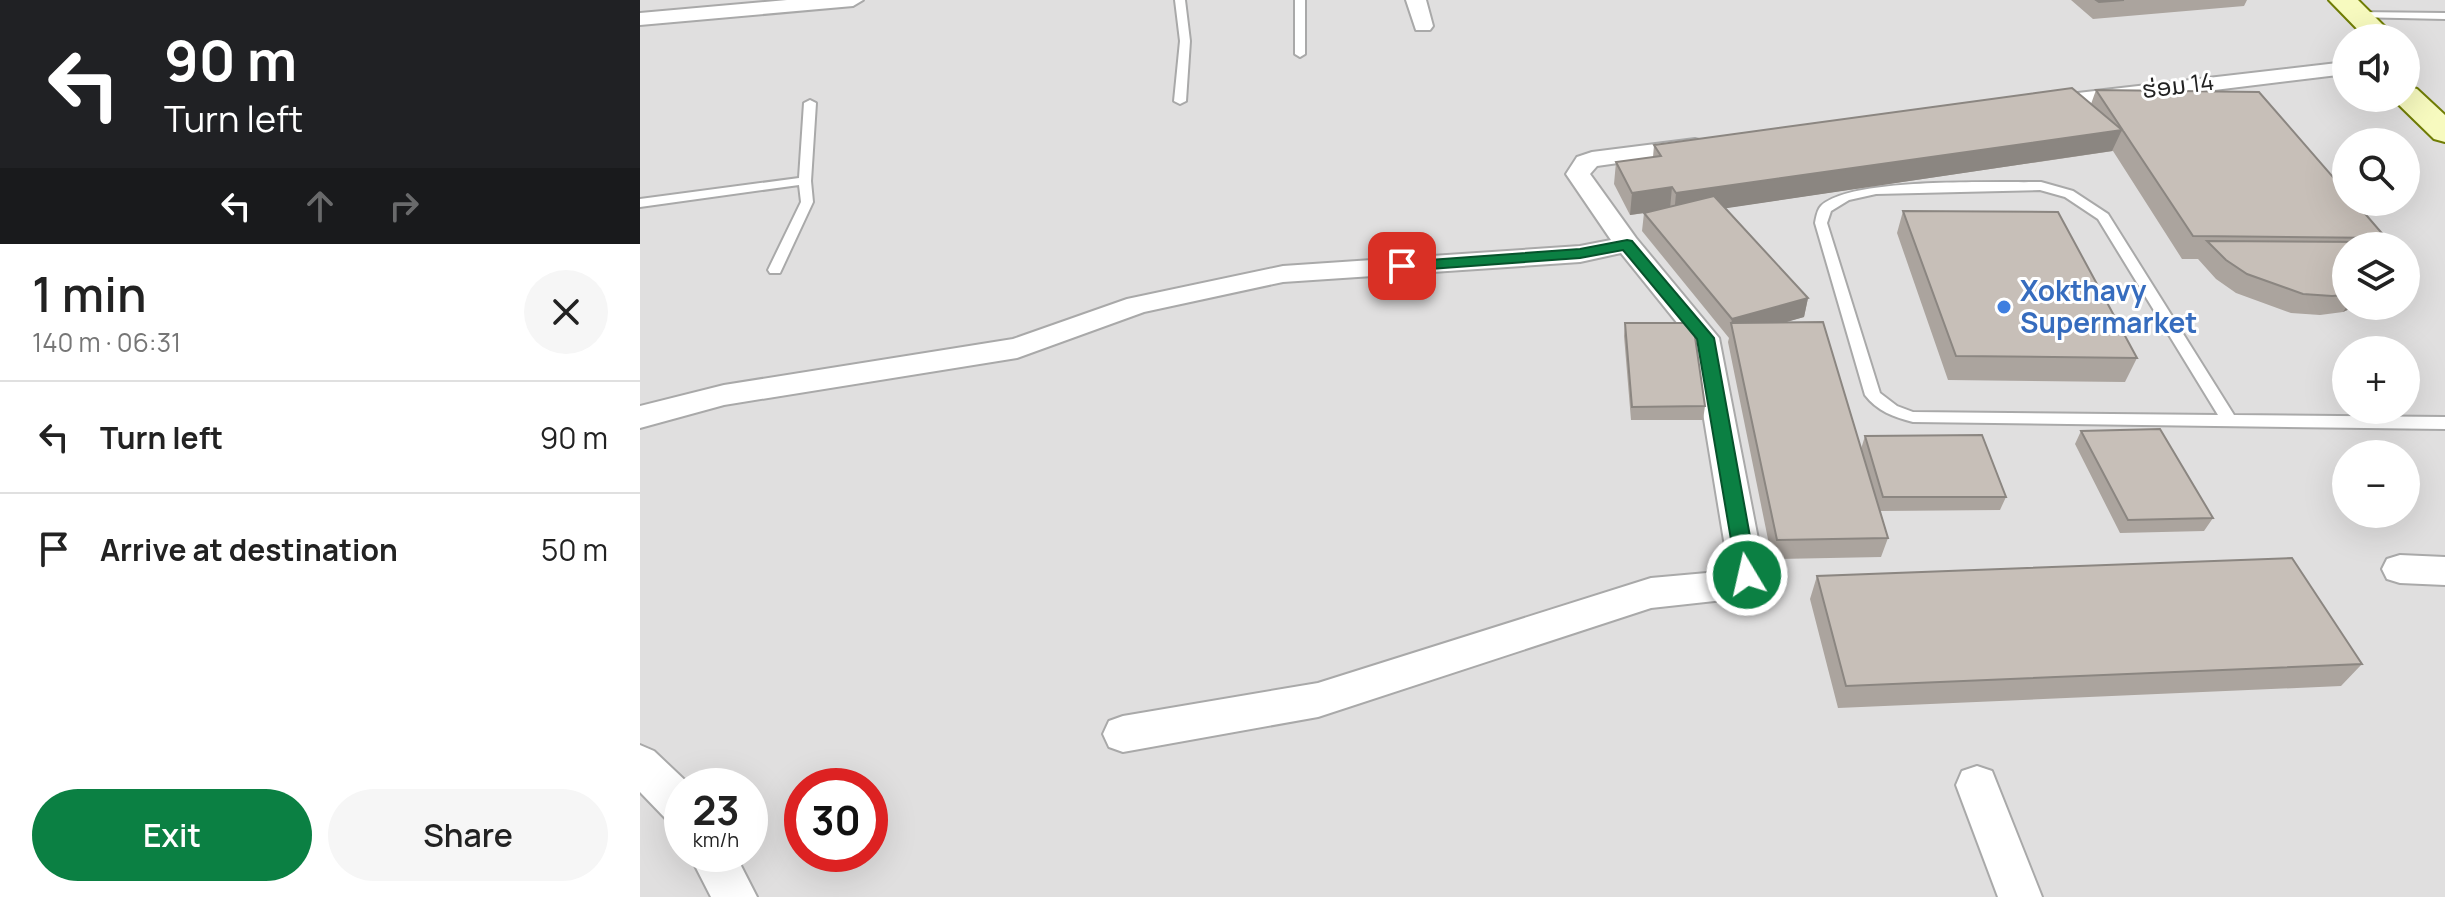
<!DOCTYPE html>
<html lang="en">
<head>
<meta charset="utf-8">
<style>
	body { margin:0; font-family:Manrope,"Noto Sans Lao",sans-serif; background:#f6f6f6; color:#222; height:100vh; display:flex; flex-direction:column; font-size:30px; white-space:nowrap }
	* { box-sizing:border-box; margin:0 }
	p { font-size:26px; color:#767676 }
	.icon { flex:none; width:44px; height:44px; fill:none; stroke:currentColor; stroke-width:2; stroke-linecap:round; stroke-linejoin:round }
	.map { position:relative; flex:1; overflow:hidden }
	.panel { display:flex; flex-direction:column; background:#fff; width:640px }
	.panel>* { flex:none }
	.hud { background:#202124; color:#fff; overflow:hidden }
	.controls { position:absolute; left:1692px; top:24px; display:grid; gap:16px }
	.controls a { display:grid; place-items:center; width:88px; height:88px; border-radius:50%; background:#fff; box-shadow:0 8px 32px #0002; font-size:40px }
	.speed { position:absolute; left:24px; top:768px; display:flex; gap:16px; font-size:40px; font-weight:700; text-align:center }
	.speed>* { display:grid; place-content:center; width:104px; height:104px; border-radius:50%; background:#fff; box-shadow:0 8px 32px #0002; line-height:1 }
	.speed small { font-size:20px; font-weight:400 }
	.speed .limit { border:12px solid #d22; background:#fff; color:#111 }
	.pin { position:absolute; display:grid; place-items:center; width:68px; height:68px; color:#fff; margin:-34px; border-radius:16px; box-shadow:0 4px 12px #0006 }
	.me { position:absolute; width:88px; margin:-44px; rotate:351deg; stroke-linejoin:round; filter:drop-shadow(0 0 6px #0008) }
	.turn { display:flex; align-items:center; gap:28px; height:168px; padding:0 32px; font-size:36px }
	.turn .icon { width:104px; height:104px; stroke-width:2.5 }
	.turn b { display:block; font-size:56px; line-height:68px }
	.lanes { display:flex; align-items:center; height:76px; padding:0 32px; background:#0003; justify-content:center; gap:40px; direction:ltr }
	.lanes .off { opacity:.35 }
	.round { display:grid; place-items:center; flex:none; width:84px; height:84px; border-radius:42px; background:#f6f6f6 }
	.head { display:flex; align-items:center; justify-content:space-between; height:136px; padding:0 32px }
	h1 { font-size:48px; font-weight:600; line-height:60px }
	.action { display:flex; gap:16px; margin-top:auto; padding:16px 32px }
	.action a { flex:1; height:92px; border-radius:48px; background:#0b8043; color:#fff; font-size:32px; font-weight:600; line-height:92px; text-align:center }
	.action a+a { background:#f6f6f6; color:#222 }
	ul { padding:0; list-style:none }
	li { display:flex; align-items:center; gap:24px; height:112px; padding:0 32px; border-top:2px solid #e0e0e0 }
	li div { flex:1 }
	li b { display:block; font-size:30px }
	li em { font-style:normal }
	main { display:flex; flex:1; min-height:0 }
	.map>svg:first-child { display:block }
</style>
</head>
<body>
<main>
<section class="panel">
<div class="hud">
<div class="turn"><svg class="icon" aria-label="left" viewBox="0 0 24 24"><path d="M17 20v-9H6M10 6l-5 5 5 5"/></svg><div><b>90 m</b>Turn left</div></div>
<div class="lanes"><svg class="icon" aria-label="left" viewBox="0 0 24 24"><path d="M17 20v-9H6M10 6l-5 5 5 5"/></svg><svg class="icon off" aria-label="ahead" viewBox="0 0 24 24"><path d="M12 20V5M6 11l6-6 6 6"/></svg><svg class="icon off" aria-label="right" viewBox="0 0 24 24"><path d="M7 20v-9h11M14 6l5 5-5 5"/></svg></div>
</div>
<div class="head"><div><h1>1 min</h1><p>140 m · 06:31</p></div><a class="round"><svg class="icon" aria-label="close" viewBox="0 0 24 24"><path d="M6 6l12 12M18 6L6 18"/></svg></a></div>
<ul>
<li><svg class="icon" aria-label="left" viewBox="0 0 24 24"><path d="M17 20v-9H6M10 6l-5 5 5 5"/></svg><div><b>Turn left</b></div><em>90 m</em></li>
<li><svg class="icon" aria-label="arrive" viewBox="0 0 24 24"><path d="M6 21V4h12l-3 4 3 4H6"/></svg><div><b>Arrive at destination</b></div><em>50 m</em></li>
</ul>
<div class="action"><a>Exit</a><a>Share</a></div>
</section>
<div class="map">
<svg width="1805" height="897" viewBox="0 0 1805 897">
	<rect width="100%" height="100%" fill="#f2efe9"/>
	<path fill="#e0dfdf" fill-rule="evenodd" d="M 0,0 L 1805,0 L 1805,897 L 0,897 ZM 1706,38 L 1766,38 L 1766,98 L 1706,98 ZM 1706,142 L 1766,142 L 1766,202 L 1706,202 ZM 1706,246 L 1766,246 L 1766,306 L 1706,306 ZM 1706,350 L 1766,350 L 1766,410 L 1706,410 ZM 1706,454 L 1766,454 L 1766,514 L 1706,514 ZM 42,786 L 110,786 L 110,854 L 42,854 ZM 162,786 L 230,786 L 230,854 L 162,854 Z"/>
	<g fill="none" stroke-linecap="round" stroke-linejoin="round">
		<defs>
			<path id="service" d="M 535,0 L 545,0 L 550,41 L 546,101 L 540,104 L 534,101 L 540,41 Z
				M 655,0 L 665,0 L 665,54 L 660,57 L 655,54 Z
				M 1717,12 L 1805,13 L 1805,19 L 1713,17 L 1713,13 Z
				M 170,100 L 176,103 L 171,181 L 173,202 L 140,273 L 130,273 L 128,270 L 161,202 L 159,185 L 0,207 L 0,199 L 159,178 L 164,103 Z
				M 1401,182 L 1433,191 L 1468,214 L 1594,415 L 1805,417 L 1805,429 L 1273,422 C 1254,417 1237,411 1225,395 L 1175,223 C 1176,218 1177,210 1181,206 C 1210,177 1356,183 1401,182 ZM 1400,190 L 1425,197 L 1458,219 L 1578,415 L 1273,412 L 1257,406 L 1240,393 L 1187,223 L 1191,211 L 1209,200 L 1236,194 Z"/>
			<path id="minor" d="M 147,0 L 223,0 L 213,6 L 0,25 L 0,13 Z
				M 766,0 L 786,0 L 793,26 L 790,30 L 776,30 Z
				M 1706,62 L 1706,74 L 1403,111 L 1392,104 L 1403,97 Z
				M 1055,139 L 1063,141 L 1067,146 L 1063,151 L 957,166 L 950,174 L 996,238 L 1079,338 L 1125,575 L 1115,594 L 1102,598 L 1011,608 L 678,717 L 483,752 L 469,747 L 463,734 L 469,721 L 483,716 L 678,683 L 1011,578 L 1089,571 L 1051,340 L 981,253 L 940,262 L 643,282 L 504,312 L 377,358 L 84,405 L 0,428 L 0,406 L 84,385 L 373,339 L 487,299 L 643,266 L 940,246 L 971,240 L 926,174 L 937,157 L 952,152 Z
				M 1760,555 L 1805,557 L 1805,585 L 1760,583 L 1747,579 L 1742,569 L 1747,559 Z
				M 0,745 L 14,751 L 51,786 L 42,786 L 42,826 L 27,820 L 0,792 Z
				M 1337,766 L 1352,771 L 1402,897 L 1358,897 L 1316,785 L 1322,771 Z
				M 49,854 L 95,854 L 117,897 L 71,897 Z"/>
			<path id="secondary" d="M 1689,0 L 1718,0 L 1756,38 L 1726,38 Z
				M 1766,86 L 1777,89 L 1805,115 L 1805,142 L 1794,139 L 1755,101 L 1753,98 L 1766,98 Z"/>
		</defs>
		<use href="#service" stroke="#a9a9a9" stroke-width="4"/>
		<use href="#minor" stroke="#a9a9a9" stroke-width="4"/>
		<use href="#secondary" stroke="#707d05" stroke-width="4"/>
		<use href="#service" fill="#fff" fill-rule="evenodd"/>
		<use href="#minor" fill="#fff" fill-rule="evenodd"/>
		<use href="#secondary" fill="#f7fabf" fill-rule="evenodd"/>
	</g>
	<path fill="#aba49e" d="M 1431,0 L 1607,0 L 1604,6 L 1453,19 Z
		M 1456,90 L 1746,238 L 1741,246 L 1706,246 L 1706,306 L 1716,306 L 1703,312 L 1680,315 L 1651,313 L 1596,293 L 1576,279 L 1558,259 L 1542,259 L 1473,151 L 1085,208 L 1168,298 L 1164,317 L 1145,322 L 1221,449 L 1225,436 L 1366,497 L 1360,510 L 1240,511 L 1248,538 L 1241,557 L 1132,559 L 1088,342 L 1089,338 L 1002,231 L 1004,213 L 1005,213 L 990,215 L 974,184 L 976,162 L 1013,157 L 1014,145 L 1451,104 Z
		M 1263,211 L 1497,358 L 1485,382 L 1308,380 L 1257,233 Z
		M 985,323 L 1065,406 L 1063,420 L 991,420 L 984,336 Z
		M 1441,431 L 1573,518 L 1564,531 L 1480,533 L 1435,444 Z
		M 1177,576 L 1722,664 L 1701,686 L 1198,708 L 1170,599 Z"/>
	<path fill="#8b8681" d="M 1482,130 L 1472,151 L 1034,216 L 1036,193 Z
		M 1032,187 L 1030,209 L 990,215 L 992,193 Z
		M 1168,298 L 1164,317 L 1094,337 L 1091,324 L 1092,319 Z
		M 1707,306 L 1716,306 L 1703,312 Z"/>
	<path fill="#c7bfb8" stroke="#8b8681" stroke-width="2" d="M 1456,0 L 1484,0 L 1459,2 Z
		M 1432,88 L 1482,130 L 1036,193 L 1032,187 L 992,193 L 976,162 L 1021,156 L 1014,145 Z
		M 1456,90 L 1619,92 L 1706,192 L 1706,202 L 1715,202 L 1746,238 L 1553,236 Z
		M 1074,196 L 1168,298 L 1092,319 L 1004,213 Z
		M 1263,211 L 1418,212 L 1497,358 L 1316,356 Z
		M 1567,241 L 1725,242 L 1727,246 L 1706,246 L 1706,295 L 1692,296 L 1663,294 L 1607,274 L 1586,260 Z
		M 1183,322 L 1248,538 L 1137,540 L 1091,323 Z
		M 985,323 L 1053,323 L 1065,406 L 992,407 Z
		M 1520,429 L 1573,518 L 1488,520 L 1441,431 Z
		M 1342,435 L 1366,497 L 1243,497 L 1225,436 Z
		M 1652,558 L 1722,664 L 1206,686 L 1177,576 Z"/>
	<path fill="#0b8043" stroke="#07532c" stroke-width="2" d="M 987,240 L 992,241 L 1074,338 L 1117,575 L 1114,581 L 1100,581 L 1097,575 L 1057,339 L 983,250 L 940,258 L 762,271 L 754,266 L 762,262 L 940,249 Z"/>
	<circle fill="#3f7fe0" stroke="#fff" stroke-width="3" cx="1364" cy="307" r="8"/>
	<g text-anchor="middle" stroke-width="6" stroke-linejoin="round" paint-order="stroke">
		<g font-size="24" fill="#222" stroke="#fff">
			<text transform="translate(1538 86) rotate(-7)" y="8">ຮ່ອມ 14</text>
		</g>
		<g font-size="28" font-weight="bold" fill="#366cbe" stroke="#fff" text-anchor="start">
			<text x="1380" y="301">Xokthavy<tspan x="1380" dy="32">Supermarket</tspan></text>
		</g>
	</g>
</svg>
<div class="controls">
<a><svg class="icon" aria-label="sound" viewBox="0 0 24 24"><path d="M4 9h4l5-4v14l-5-4H4zM17 9q2 3 0 6"/></svg></a>
<a><svg class="icon" aria-label="search" viewBox="0 0 24 24"><circle cx="10" cy="10" r="6"/><path d="M15 15l6 6"/></svg></a>
<a><svg class="icon" aria-label="layers" viewBox="0 0 24 24"><path d="M12 4l9 5-9 5-9-5zM3 14l9 5 9-5"/></svg></a>
<a>+</a>
<a>−</a>
</div>
<div class="speed"><div>23<small>km/h</small></div><div class="limit">30</div></div>
<div class="pin" style="left:762px;top:266px;background:#d93025"><svg class="icon" aria-label="arrive" viewBox="0 0 24 24"><path d="M6 21V4h12l-3 4 3 4H6"/></svg></div>
<svg class="me" style="left:1107px;top:575px" viewBox="-20 -20 40 40"><circle r="17" fill="#0b8043" stroke="#fff" stroke-width="3"/><path d="M0-11L8 9 0 5-8 9z" fill="#fff"/></svg>
</div>
</main>
</body>
</html>
